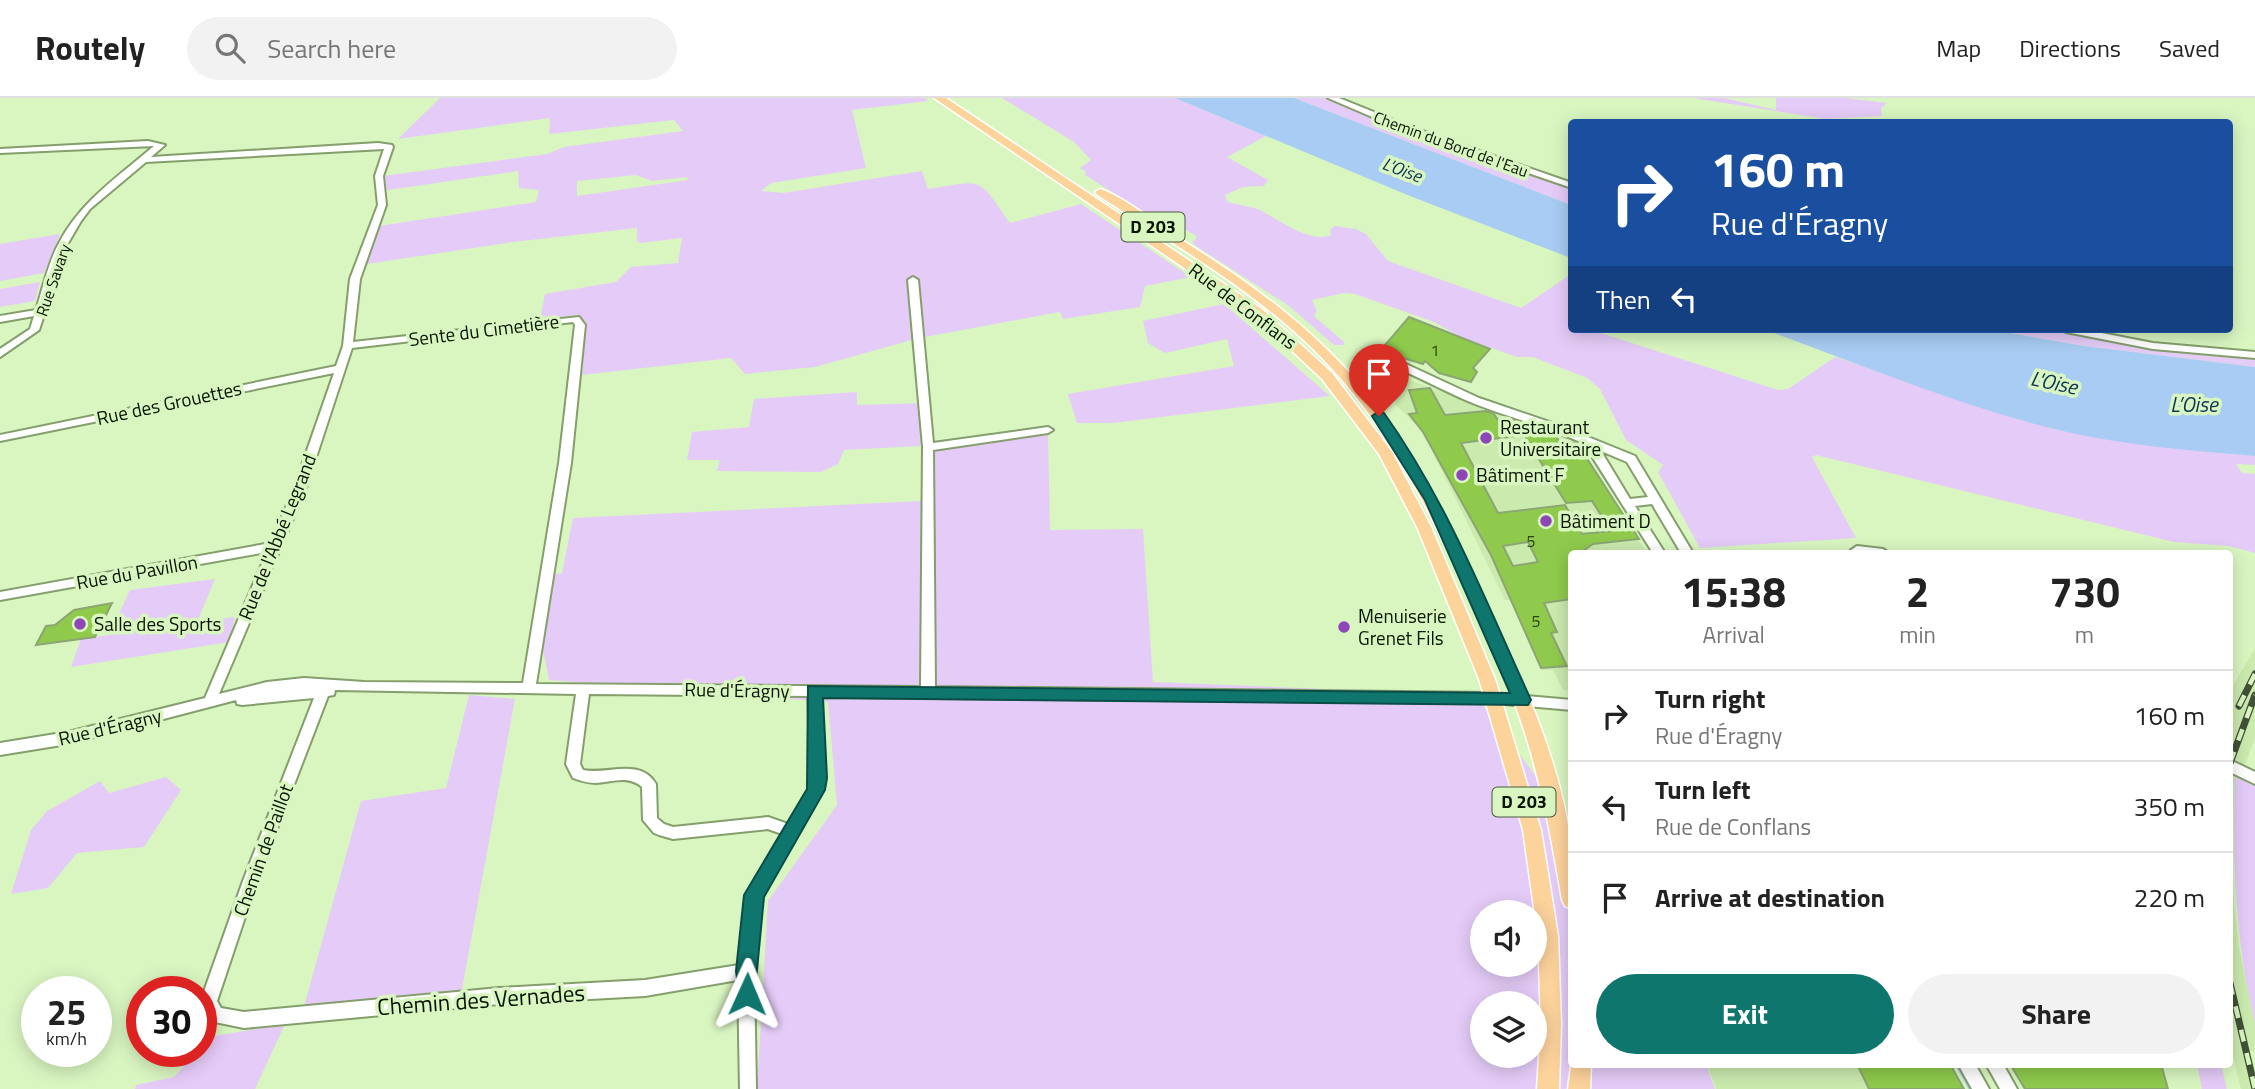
<!DOCTYPE html>
<html lang="en">
<head>
<meta charset="utf-8">
<style>
	body { margin:0; font-family:"Titillium Web",sans-serif; background:#f2f2f2; color:#222; height:100vh; display:flex; flex-direction:column; font-size:26px; white-space:nowrap }
	* { box-sizing:border-box; margin:0 }
	p { font-size:23px; color:#767676 }
	.icon { flex:none; width:38px; height:38px; fill:none; stroke:currentColor; stroke-width:2; stroke-linecap:round; stroke-linejoin:round }
	.map { position:relative; flex:1; overflow:hidden }
	.panel { position:absolute; left:1568px; top:452px; width:665px; height:518px; display:flex; flex-direction:column; background:#fff; border-radius:7px; box-shadow:0 4px 18px #0003 }
	.panel>* { flex:none }
	.hud { position:absolute; left:1568px; top:21px; width:665px; height:214px; border-radius:7px; box-shadow:0 4px 18px #0003; background:#1a4fa0; color:#fff; overflow:hidden }
	.controls { position:absolute; left:1470px; top:802px; display:grid; gap:14px }
	.controls a { display:grid; place-items:center; width:77px; height:77px; border-radius:50%; background:#fff; box-shadow:0 4px 18px #0003; font-size:35px }
	.speed { position:absolute; left:21px; top:878px; display:flex; gap:14px; font-size:35px; font-weight:700; text-align:center }
	.speed>* { display:grid; place-content:center; width:91px; height:91px; border-radius:50%; background:#fff; box-shadow:0 4px 18px #0003; line-height:1 }
	.speed small { font-size:18px; font-weight:400 }
	.speed .limit { border:10px solid #d22; background:#fff; color:#111 }
	.pin { position:absolute; display:grid; place-items:center; width:60px; height:60px; color:#fff; margin:-72px -30px; border-radius:50% 50% 50% 0; rotate:-45deg; box-shadow:0 0 7px #0007 }
	.pin .icon { rotate:45deg }
	.me { position:absolute; width:77px; margin:-38px; rotate:1deg; stroke-linejoin:round; filter:drop-shadow(0 0 5px #0008) }
	.turn { display:flex; align-items:center; gap:24px; height:147px; padding:0 28px; font-size:32px }
	.turn .icon { width:91px; height:91px; stroke-width:2.5 }
	.turn b { display:block; font-size:49px; line-height:60px }
	.then { display:flex; align-items:center; height:66px; padding:0 28px; background:#0003; gap:14px; font-size:26px }
	.eta { display:flex; justify-content:space-evenly; align-items:center; height:119px; text-align:center }
	.eta b { font-size:42px; font-weight:700; line-height:49px }
	.button { display:flex; gap:14px; margin-top:auto; padding:14px 28px }
	.button a { flex:1; height:80px; border-radius:42px; background:#0f766e; color:#fff; font-size:28px; font-weight:700; line-height:80px; text-align:center }
	.button a+a { background:#f2f2f2; color:#222 }
	ul { padding:0; list-style:none }
	li { display:flex; align-items:center; gap:21px; height:91px; padding:0 28px; border-top:2px solid #e0e0e0 }
	li div { flex:1 }
	li b { display:block; font-size:26px }
	li em { font-style:normal }
	header { display:flex; align-items:center; gap:42px; box-sizing:border-box; height:98px; padding:0 35px; background:#fff; border-bottom:2px solid #e0e0e0 }
	header strong { font-size:33px }
	nav { display:flex; gap:38px; margin-inline-start:auto; font-size:24px }
	.search { width:490px; height:63px; background:#f2f2f2; display:flex; align-items:center; gap:18px; box-sizing:border-box; padding:0 24px; border-radius:38px; color:#767676; font-size:26px }
	.map>svg:first-child { display:block }
</style>
</head>
<body>
<header>
<strong>Routely</strong>
<div class="search"><svg class="icon" aria-label="search" viewBox="0 0 24 24"><circle cx="10" cy="10" r="6"/><path d="M15 15l6 6"/></svg>Search here</div>
<nav><a>Map</a><a>Directions</a><a>Saved</a></nav>
</header>
<div class="map">
<svg width="2255" height="991" viewBox="0 0 2255 991">
	<rect width="100%" height="100%" fill="#d9f6c1"/>
	<path fill="#caeaae" d="M 1395,277 L 1573,340 L 1647,455 L 1572,455 L 1571,593 L 1563,592 L 1553,572 L 1542,572 L 1512,502 L 1505,502 L 1423,334 L 1396,307 Z
		M 2255,550 L 2255,640 L 2245,667 L 2230,660 L 2230,593 Z
		M 2230,675 L 2235,678 L 2232,754 L 2234,804 L 2239,849 L 2255,925 L 2255,953 L 2250,953 L 2255,970 L 2255,991 L 2241,991 L 2230,947 Z
		M 1707,966 L 1950,966 L 1965,991 L 1716,991 Z"/>
	<path fill="#e5ccf8" fill-rule="evenodd" d="M 440,0 L 925,0 L 928,3 L 852,12 L 866,70 L 771,85 L 761,93 L 783,95 L 922,73 L 928,91 C 986,82 976,78 1010,125 L 1081,106 L 1191,179 L 1145,188 L 1140,209 L 1063,221 L 1060,214 L 919,240 L 815,269 L 745,276 L 731,260 L 582,277 L 586,224 L 578,217 L 540,221 L 545,196 L 616,184 L 631,169 L 678,165 L 682,140 L 640,145 L 637,143 L 637,130 L 513,144 L 367,166 L 379,128 L 536,104 L 539,92 L 519,90 L 518,73 L 388,92 L 383,91 L 383,78 L 547,56 L 564,49 L 683,33 L 674,22 L 549,36 L 550,20 L 398,41 ZM 636,77 L 652,83 L 687,79 L 688,82 L 577,98 L 577,83 Z
		M 1002,0 L 1175,0 L 1266,38 L 1227,59 L 1268,82 L 1264,88 L 1243,89 L 1225,97 L 1228,104 C 1238,107 1250,108 1260,112 C 1277,121 1311,146 1331,137 L 1330,132 L 1334,128 L 1356,131 L 1366,136 L 1388,163 L 1521,210 L 1571,176 L 1572,231 L 1588,231 L 1778,292 L 1788,291 L 1835,259 L 2050,330 L 2106,341 L 2255,358 L 2255,367 L 2236,366 L 2242,375 L 2255,376 L 2255,455 L 2229,448 L 2174,444 L 1816,357 L 1812,359 L 1856,440 L 1700,450 L 1658,374 L 1663,367 L 1626,342 L 1600,291 L 1587,280 L 1533,259 L 1517,259 L 1461,239 L 1434,224 L 1355,196 L 1344,195 L 1312,202 L 1317,213 L 1314,218 L 1344,244 L 1344,247 L 1334,247 L 1289,208 L 1196,148 L 1192,144 L 1197,140 L 1195,137 L 1163,120 L 1158,123 L 1085,77 L 1086,74 L 1080,70 L 1091,62 L 1074,44 Z
		M 1294,0 L 1327,0 L 1385,25 L 1571,90 L 1571,107 Z
		M 1693,0 L 1724,0 L 1776,12 L 1776,0 L 1846,0 L 1887,5 L 1881,10 L 1882,18 L 1826,21 Z
		M 60,136 L 44,175 L 0,183 L 0,146 Z
		M 40,184 L 35,203 L 0,209 L 0,191 Z
		M 1224,206 L 1330,298 L 1113,325 L 1077,325 L 1068,296 L 1234,268 L 1227,241 L 1165,255 L 1148,245 L 1143,223 Z
		M 1987,231 L 2060,231 L 2154,249 L 2255,259 L 2255,269 L 2084,248 Z
		M 857,294 L 857,307 L 926,305 L 920,348 L 844,352 L 838,366 L 821,374 L 717,373 L 720,362 L 687,362 L 692,334 L 749,329 L 754,301 Z
		M 1048,336 L 1050,432 L 1143,431 L 1153,584 L 1475,597 L 1571,725 L 1572,966 L 1706,966 L 1715,991 L 757,991 L 768,803 L 837,707 L 828,604 L 549,582 L 541,542 L 543,526 L 547,523 L 547,498 L 551,495 L 551,477 L 562,475 L 573,420 L 920,403 L 926,395 L 930,349 ZM 1482,814 L 1535,814 L 1535,866 L 1482,866 ZM 1482,905 L 1535,905 L 1535,957 L 1482,957 Z
		M 215,481 L 197,524 L 235,519 L 229,544 L 71,569 L 81,541 L 154,530 L 110,535 L 130,492 Z
		M 469,597 L 515,601 L 461,897 L 303,912 L 361,703 L 446,690 Z
		M 2235,678 L 2255,687 L 2255,925 C 2235,839 2232,765 2235,678 Z
		M 166,679 L 181,692 L 144,749 L 77,755 L 48,790 L 11,796 L 31,732 L 47,713 L 100,683 L 109,695 Z
		M 285,926 L 255,991 L 135,991 L 136,987 L 174,979 L 196,954 L 201,954 L 201,948 L 209,939 Z
		M 2197,966 L 2221,966 L 2227,991 L 2202,991 Z"/>
	<path fill="#a8ccf3" d="M 1175,0 L 1294,0 L 1571,107 L 1571,160 L 1410,98 Z
		M 1763,231 L 1987,231 L 2084,248 L 2255,269 L 2255,358 C 2186,352 2117,347 2050,330 C 1952,305 1857,265 1763,231 Z"/>
	<g fill="none" stroke-linecap="round" stroke-linejoin="round">
		<path stroke="#a8ccf3" stroke-width="3.5" d="M 1595,364 L 1616,397
			M 1628,415 L 1636,428"/>
		<path stroke="#a8ccf3" stroke-width="4.5" d="M 1957,966 L 1971,991"/>
	</g>
	<path fill="#8fca4d" stroke="#8ba573" stroke-width="2" fill-rule="evenodd" d="M 1409,219 L 1490,251 L 1473,270 L 1477,274 L 1471,284 L 1439,275 L 1425,263 L 1423,266 L 1380,253 Z
		M 1430,290 L 1445,317 L 1486,313 L 1494,316 L 1497,321 L 1506,320 L 1555,337 L 1562,347 L 1577,345 L 1639,441 L 1593,446 L 1580,455 L 1572,455 L 1572,501 L 1544,505 L 1557,534 L 1551,535 L 1567,568 L 1541,570 L 1491,457 L 1423,334 L 1409,316 L 1417,315 L 1409,292 ZM 1524,337 L 1566,405 L 1592,403 L 1611,433 L 1582,436 L 1565,407 L 1498,415 L 1461,345 ZM 1528,444 L 1538,464 L 1513,468 L 1503,448 Z
		M 112,505 L 95,539 L 36,547 L 46,528 L 55,527 L 74,512 Z
		M 1857,966 L 1950,966 L 1964,991 L 1869,991 Z
		M 2010,966 L 2161,966 L 2168,991 L 2025,991 Z"/>
	<g fill="none" stroke-linecap="round" stroke-linejoin="round">
		<defs>
			<path id="minor" d="M 1328,0 L 1339,0 L 1411,29 L 1572,85 L 1572,90 L 1405,33 Z
				M 148,43 L 165,47 L 151,59 L 378,45 L 392,47 L 393,49 L 383,78 L 386,107 L 360,181 L 353,244 L 579,219 L 585,227 L 571,365 L 536,586 L 921,589 L 923,349 L 908,182 L 913,179 L 918,182 L 933,345 L 1048,329 L 1053,332 L 1048,335 L 933,352 L 935,589 L 1493,595 L 1572,602 L 1572,612 L 1493,605 L 821,599 L 825,680 L 823,692 L 761,798 L 754,873 L 756,991 L 740,991 L 738,882 L 645,898 L 499,906 L 244,930 L 210,923 L 201,902 L 243,783 L 314,600 L 242,607 L 237,606 L 236,602 L 68,646 L 0,657 L 0,645 L 68,634 L 205,600 L 267,454 L 0,502 L 0,494 L 271,445 L 294,390 L 334,275 L 0,343 L 0,337 L 336,268 L 343,248 L 350,181 L 378,107 L 375,78 L 384,51 L 146,64 L 90,111 L 81,123 L 67,147 L 39,232 L 0,259 L 0,251 L 30,231 L 34,218 L 0,224 L 0,218 L 36,212 C 43,190 48,165 59,145 C 81,103 119,78 154,48 L 0,55 L 0,51 ZM 573,224 L 575,227 L 559,365 L 523,585 L 364,584 L 304,580 L 267,584 L 219,596 L 306,390 L 352,250 ZM 335,592 L 576,596 L 566,666 L 573,680 C 581,683 588,685 596,685 C 613,684 628,677 642,689 L 643,722 L 654,735 L 659,737 L 673,741 L 768,731 L 782,736 L 746,797 L 739,867 L 645,882 L 499,890 L 244,914 L 221,910 L 217,903 L 257,783 L 328,598 L 334,597 ZM 589,596 L 808,598 L 811,680 L 809,691 L 788,726 L 768,719 L 673,729 L 664,726 L 657,720 L 656,686 C 640,659 607,677 583,672 L 580,666 Z
				M 2061,231 L 2081,231 L 2153,245 L 2255,254 L 2255,260 L 2153,251 L 2066,234 Z
				M 1375,255 L 1408,267 L 1479,300 L 1561,328 L 1635,358 L 1693,455 L 1681,455 L 1652,406 L 1635,408 L 1665,455 L 1653,455 L 1593,360 L 1590,353 L 1591,349 C 1554,331 1514,321 1475,306 C 1440,292 1408,272 1371,260 L 1370,258 ZM 1601,353 L 1627,364 L 1648,399 L 1630,401 Z
				M 1857,448 L 1883,451 L 1889,455 L 1853,455 L 1851,452 Z
				M 2230,662 L 2255,674 L 2255,686 L 2230,674 Z
				M 1958,966 L 1975,966 L 1989,991 L 1972,991 Z
				M 1986,966 L 2003,966 L 2017,991 L 2000,991 Z"/>
			<path id="major" d="M 934,0 L 946,0 L 1263,212 L 1332,275 L 1392,354 L 1431,429 L 1495,581 L 1541,732 L 1558,838 L 1561,926 L 1559,991 L 1537,991 L 1541,926 L 1538,838 L 1523,732 L 1479,581 L 1417,429 L 1379,356 L 1322,281 L 1255,218 Z
				M 1100,91 C 1123,98 1163,130 1185,144 C 1244,181 1300,221 1347,272 C 1413,342 1453,430 1492,517 C 1526,590 1561,666 1571,747 C 1574,767 1572,790 1572,811 L 1565,808 L 1562,802 C 1552,743 1541,683 1522,626 C 1507,581 1486,538 1467,495 C 1427,405 1383,319 1312,250 C 1248,188 1170,144 1096,96 L 1095,94 Z
				M 1572,961 L 1572,966 L 1591,966 L 1590,991 L 1568,991 Z"/>
		</defs>
		<use href="#minor" stroke="#849e6c" stroke-width="4"/>
		<use href="#major" stroke="#fff" stroke-width="3"/>
		<use href="#minor" fill="#fff" fill-rule="evenodd"/>
		<use href="#major" fill="#fdd39c" fill-rule="evenodd"/>
		<defs>
			<path id="rail" d="M 2239,608 L 2255,576
				M 2230,665 L 2255,597
				M 2230,885 L 2255,991"/>
		</defs>
		<use href="#rail" stroke="#415036" stroke-width="7"/>
		<use href="#rail" stroke="#d9f6c1" stroke-width="4.5" stroke-dasharray="12" stroke-linecap="butt"/>
	</g>
	<path fill="#0f766e" stroke="#0a4d48" stroke-width="2" d="M 1379,313 L 1384,315 C 1447,403 1486,504 1531,602 L 1528,607 L 823,600 L 827,680 L 825,692 L 764,799 L 754,903 L 747,906 L 740,903 L 736,873 L 744,797 L 807,691 L 808,588 L 1510,595 L 1425,402 L 1372,318 Z"/>
	<g fill="#8e45b8" stroke="#d9f6c1" stroke-width="2.5">
		<circle cx="1486" cy="340" r="7"/>
		<circle cx="1462" cy="377" r="7"/>
		<circle cx="1546" cy="423" r="7"/>
		<circle cx="80" cy="526" r="7"/>
		<circle cx="1344" cy="529" r="7"/>
	</g>
	<g text-anchor="middle" stroke-width="7" stroke-linejoin="round" paint-order="stroke">
		<g font-size="16" fill="#0a1403" stroke="#d9f6c1">
			<text transform="translate(1451 46) rotate(20)" y="6">Chemin du Bord de l'Eau</text>
			<text transform="translate(53 182) rotate(-71)" y="6">Rue Savary</text>
		</g>
		<g font-size="16" fill="#2b4216">
			<text x="1435" y="258">1</text>
			<text x="1531" y="449">5</text>
			<text x="1536" y="529">5</text>
		</g>
		<g font-size="18" font-style="italic" fill="#0c3459" stroke="#d9f6c1">
			<text transform="translate(1402 72) rotate(21)" y="6">L'Oise</text>
		</g>
		<g fill="#d9f6c1" stroke="#48583c" stroke-width="2">
			<rect x="1121.5" y="114.5" width="63" height="29" rx="5"/>
			<rect x="1492.5" y="689.5" width="63" height="29" rx="5"/>
		</g>
		<g font-size="18" font-weight="bold" fill="#0a1403">
			<text x="1153" y="135">D 203</text>
			<text x="1524" y="710">D 203</text>
		</g>
		<g font-size="19" fill="#0a1403" stroke="#d9f6c1">
			<text transform="translate(1243 208) rotate(37)" y="7">Rue de Conflans</text>
			<text transform="translate(484 232) rotate(-7)" y="7">Sente du Cimetière</text>
			<text transform="translate(169 305) rotate(-12)" y="7">Rue des Grouettes</text>
			<text transform="translate(277 439) rotate(-68)" y="7">Rue de l'Abbé Legrand</text>
			<text transform="translate(137 474) rotate(-10)" y="7">Rue du Pavillon</text>
			<text transform="translate(737 592) rotate(1)" y="7">Rue d'Éragny</text>
			<text transform="translate(110 629) rotate(-13)" y="7">Rue d'Éragny</text>
			<text transform="translate(263 752) rotate(-70)" y="7">Chemin de Paillot</text>
		</g>
		<g font-size="19" fill="#0a1403" stroke="#d9f6c1" text-anchor="start">
			<text x="1500" y="336">Restaurant<tspan x="1500" dy="22">Universitaire</tspan></text>
			<text x="1476" y="384">Bâtiment F</text>
			<text x="1560" y="430">Bâtiment D</text>
			<text x="1358" y="525">Menuiserie<tspan x="1358" dy="22">Grenet Fils</tspan></text>
			<text x="94" y="533">Salle des Sports</text>
		</g>
		<g font-size="21" font-style="italic" fill="#0c3459" stroke="#d9f6c1">
			<text transform="translate(2054 285) rotate(12)" y="7">L'Oise</text>
			<text x="2194" y="314">L’Oise</text>
		</g>
		<g font-size="23" fill="#0a1403" stroke="#d9f6c1">
			<text transform="translate(481 902) rotate(-4)" y="8">Chemin des Vernades</text>
		</g>
	</g>
</svg>
<div class="controls">
<a><svg class="icon" aria-label="sound" viewBox="0 0 24 24"><path d="M4 9h4l5-4v14l-5-4H4zM17 9q2 3 0 6"/></svg></a>
<a><svg class="icon" aria-label="layers" viewBox="0 0 24 24"><path d="M12 4l9 5-9 5-9-5zM3 14l9 5 9-5"/></svg></a>
</div>
<div class="speed"><div>25<small>km/h</small></div><div class="limit">30</div></div>
<div class="pin" style="left:1379px;top:318px;background:#d93025"><svg class="icon" aria-label="arrive" viewBox="0 0 24 24"><path d="M6 21V4h12l-3 4 3 4H6"/></svg></div>
<svg class="me" style="left:747px;top:896px" viewBox="-20 -20 40 40"><path d="M0-17L14 15 0 8-14 15z" fill="#0f766e" stroke="#fff" stroke-width="4"/></svg>
<div class="hud">
<div class="turn"><svg class="icon" aria-label="right" viewBox="0 0 24 24"><path d="M7 20v-9h11M14 6l5 5-5 5"/></svg><div><b>160 m</b>Rue d'Éragny</div></div>
<div class="then">Then<svg class="icon" aria-label="left" viewBox="0 0 24 24"><path d="M17 20v-9H6M10 6l-5 5 5 5"/></svg></div>
</div>
<section class="panel">
<div class="eta">
<div><b>15:38</b><p>Arrival</p></div>
<div><b>2</b><p>min</p></div>
<div><b>730</b><p>m</p></div>
</div>
<ul>
<li><svg class="icon" aria-label="right" viewBox="0 0 24 24"><path d="M7 20v-9h11M14 6l5 5-5 5"/></svg><div><b>Turn right</b><p>Rue d'Éragny</p></div><em>160 m</em></li>
<li><svg class="icon" aria-label="left" viewBox="0 0 24 24"><path d="M17 20v-9H6M10 6l-5 5 5 5"/></svg><div><b>Turn left</b><p>Rue de Conflans</p></div><em>350 m</em></li>
<li><svg class="icon" aria-label="arrive" viewBox="0 0 24 24"><path d="M6 21V4h12l-3 4 3 4H6"/></svg><div><b>Arrive at destination</b></div><em>220 m</em></li>
</ul>
<div class="button"><a>Exit</a><a>Share</a></div>
</section>
</div>
</body>
</html>
